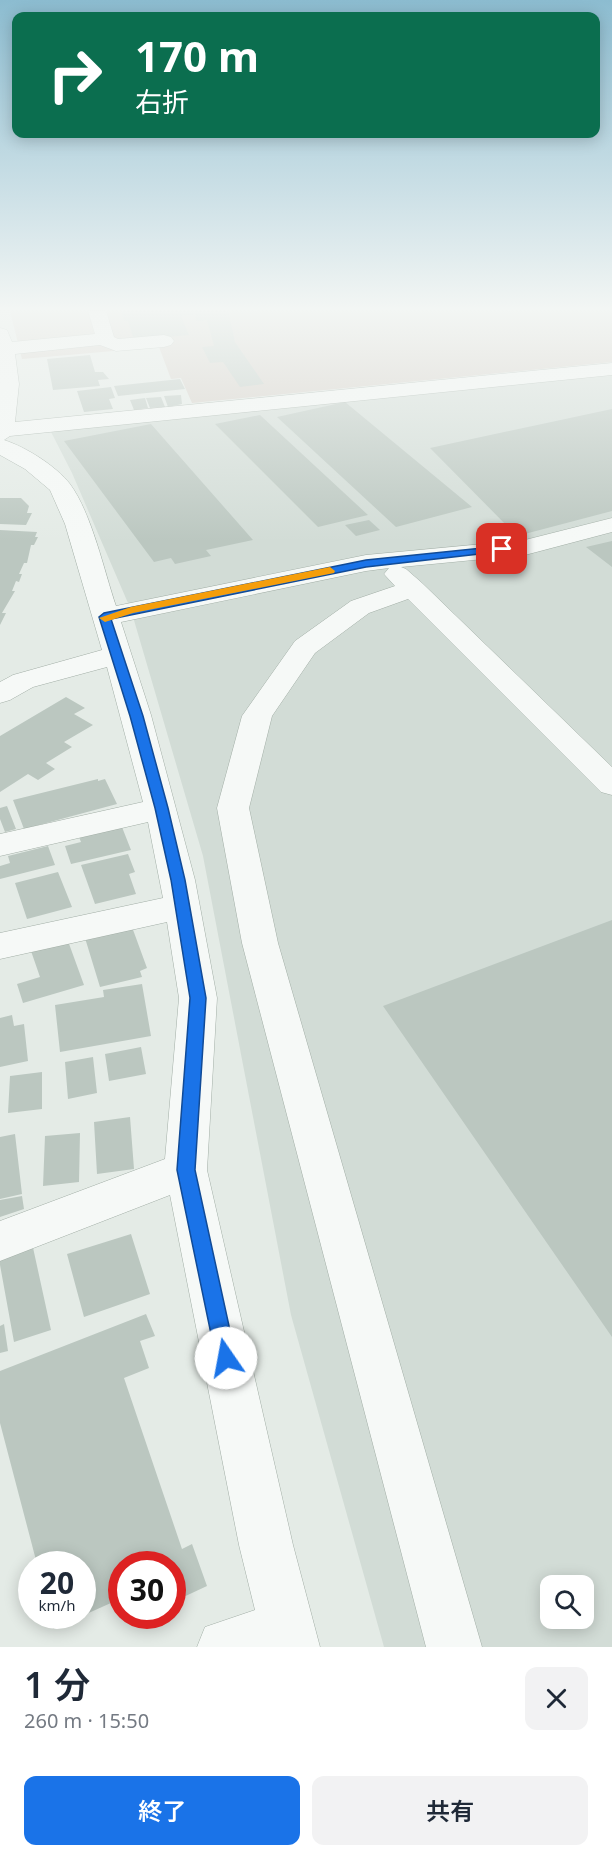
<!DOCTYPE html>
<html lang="ja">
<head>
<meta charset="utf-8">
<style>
	body { margin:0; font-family:"Noto Sans","Noto Sans JP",sans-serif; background:#f2f2f3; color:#1f2937; height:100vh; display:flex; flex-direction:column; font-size:22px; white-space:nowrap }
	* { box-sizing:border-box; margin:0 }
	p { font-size:20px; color:#747a83 }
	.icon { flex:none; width:33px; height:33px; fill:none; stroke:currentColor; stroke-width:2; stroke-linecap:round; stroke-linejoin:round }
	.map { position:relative; height:1647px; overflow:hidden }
	.details { display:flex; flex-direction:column; background:#fff; flex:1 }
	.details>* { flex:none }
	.guide { position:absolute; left:12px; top:12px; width:588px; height:126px; border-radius:12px; box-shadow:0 3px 15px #0003; background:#0b6e4f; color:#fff; overflow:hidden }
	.tools { position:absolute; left:540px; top:1575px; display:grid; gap:12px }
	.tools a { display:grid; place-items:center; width:54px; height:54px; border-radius:12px; background:#fff; box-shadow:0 3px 15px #0003; font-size:30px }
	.speed { position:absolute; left:18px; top:1551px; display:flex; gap:12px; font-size:30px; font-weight:700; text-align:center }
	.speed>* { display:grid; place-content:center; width:78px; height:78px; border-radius:50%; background:#fff; box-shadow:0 3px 15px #0003; line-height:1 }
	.speed small { font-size:15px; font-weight:400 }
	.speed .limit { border:9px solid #d22; background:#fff; color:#111 }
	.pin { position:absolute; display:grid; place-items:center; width:51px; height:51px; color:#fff; margin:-26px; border-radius:12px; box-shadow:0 3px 9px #0006 }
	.me { position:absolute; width:66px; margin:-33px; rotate:348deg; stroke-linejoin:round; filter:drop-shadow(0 0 4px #0008) }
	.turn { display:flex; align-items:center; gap:21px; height:126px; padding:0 24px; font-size:27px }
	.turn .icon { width:78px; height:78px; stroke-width:2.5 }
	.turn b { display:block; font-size:42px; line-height:51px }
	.round { display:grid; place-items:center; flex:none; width:63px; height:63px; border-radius:12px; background:#f2f2f3 }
	.headline { display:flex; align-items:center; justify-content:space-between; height:102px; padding:0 24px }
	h1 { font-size:36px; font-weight:600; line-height:45px }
	.action { display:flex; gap:12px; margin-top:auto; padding:12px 24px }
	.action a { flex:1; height:69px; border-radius:12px; background:#1a73e8; color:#fff; font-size:24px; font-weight:600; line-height:69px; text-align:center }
	.action a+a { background:#f2f2f3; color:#1f2937 }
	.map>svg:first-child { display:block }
</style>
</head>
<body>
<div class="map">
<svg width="612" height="1647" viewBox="0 0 612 1647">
	<rect width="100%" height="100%" fill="#e4ebe6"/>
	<path fill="#d2dcd6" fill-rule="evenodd" d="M 612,375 L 612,1647 L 384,1647 L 291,1315 L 203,856 L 131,610 L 72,473 L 49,428 ZM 550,1586 L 584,1586 L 584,1618 L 550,1618 Z"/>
	<path fill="#d4cdc5" d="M 10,311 L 612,311 L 612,362 L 192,403 L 181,378 L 171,379 L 159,347 L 22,359 Z"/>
	<path fill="#bbc7c0" d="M 121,311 L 192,311 L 193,315 L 181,316 L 189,335 L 134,340 L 128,321 L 124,321 Z
		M 195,311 L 228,311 L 235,342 L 264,384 L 240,387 L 223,362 L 210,363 L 202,347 L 214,346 L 207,320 L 196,321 Z
		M 90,355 L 95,372 L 103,372 L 109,379 L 98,380 L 100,386 L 53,390 L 47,359 Z
		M 180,379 L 185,389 L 118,396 L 114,386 Z
		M 111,387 L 115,398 L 109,399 L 113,409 L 84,412 L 77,391 Z
		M 181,395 L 182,404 L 168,407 L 164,396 Z
		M 161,397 L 165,407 L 150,408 L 146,398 Z
		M 145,398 L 148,408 L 134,410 L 130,400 Z
		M 345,402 L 472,507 L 396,527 L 277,417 Z
		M 612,409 L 612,511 L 517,536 L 430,448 Z
		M 260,415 L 368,515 L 318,527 L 215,424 Z
		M 151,424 L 253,540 L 206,550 L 211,556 L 175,564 L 171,558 L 154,562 L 64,441 Z
		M 0,498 L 21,498 L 29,506 L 27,513 L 32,513 L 26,525 L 0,524 Z
		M 369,520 L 380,530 L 356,536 L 345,525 Z
		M 0,530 L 37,532 L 35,537 L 38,537 L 34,545 L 31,545 L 27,563 L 24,563 L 19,574 L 22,574 L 19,582 L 16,581 L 12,591 L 15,591 L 2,613 L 6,613 L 0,625 Z
		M 612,541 L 612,567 L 586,547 Z
		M 66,697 L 85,708 L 74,714 L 93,725 L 64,742 L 72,747 L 46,763 L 55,769 L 38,780 L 28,774 L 0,792 L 0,736 Z
		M 98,779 L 98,781 L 105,779 L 117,804 L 24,829 L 13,800 Z
		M 7,806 L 16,829 L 5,832 L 0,819 L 0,808 Z
		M 120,822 L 131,850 L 71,864 L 65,846 L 81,842 L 77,832 Z
		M 48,846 L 55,865 L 0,879 L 0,866 L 10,863 L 8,856 Z
		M 128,854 L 135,872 L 129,874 L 136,894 L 95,904 L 81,865 Z
		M 58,872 L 72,907 L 27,919 L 15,883 Z
		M 612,920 L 612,1337 L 383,1006 Z
		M 132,927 L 147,968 L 140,971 L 142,977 L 100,987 L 85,938 Z
		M 68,941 L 84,985 L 23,1003 L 17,984 L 40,977 L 31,951 Z
		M 142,984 L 151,1036 L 60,1052 L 55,1005 L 104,997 L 103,990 Z
		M 12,1015 L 14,1026 L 24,1024 L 28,1061 L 0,1067 L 0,1018 Z
		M 141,1047 L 146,1074 L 109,1081 L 105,1054 Z
		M 93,1057 L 97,1093 L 68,1099 L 65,1062 Z
		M 42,1072 L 42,1109 L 8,1113 L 10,1076 Z
		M 130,1117 L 134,1169 L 97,1174 L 94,1122 Z
		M 80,1133 L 79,1182 L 43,1186 L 45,1136 Z
		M 15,1134 L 22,1194 L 0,1199 L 0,1137 Z
		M 22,1196 L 24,1209 L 0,1217 L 0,1200 Z
		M 131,1234 L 150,1294 L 84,1317 L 67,1254 Z
		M 32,1243 L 51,1330 L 14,1342 L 0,1265 L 0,1252 Z
		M 146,1314 L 155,1336 L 140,1341 L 149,1368 L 124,1378 L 182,1549 L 192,1544 L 207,1586 L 177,1600 L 172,1586 L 172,1564 L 122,1564 L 122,1598 L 53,1629 L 50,1616 L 82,1616 L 82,1564 L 37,1564 L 0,1423 L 0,1371 Z
		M 4,1324 L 8,1351 L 0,1353 L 0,1326 Z"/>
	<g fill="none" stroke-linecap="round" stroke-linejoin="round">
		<defs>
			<path id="minor" d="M 88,311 L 106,311 L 114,337 L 118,339 L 164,335 L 171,337 L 174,341 L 171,345 L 164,347 L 116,351 L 100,345 L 15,354 L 19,384 L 15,422 L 612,363 L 612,375 L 10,436 L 4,440 C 26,447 56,466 70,484 C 92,514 104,571 116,606 L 366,555 L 525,540 L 612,518 L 612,532 L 525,555 L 401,567 L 406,569 L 422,583 L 612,767 L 612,795 L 601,792 L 408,599 L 369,613 L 315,653 L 272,716 L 249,808 L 278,943 L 482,1647 L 426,1647 L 242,943 L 217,808 L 242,716 L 295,641 L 351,601 L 395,586 L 384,574 L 389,568 L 366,571 L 121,622 L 151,715 L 195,880 L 217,998 L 207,1170 L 293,1545 L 320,1647 L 197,1647 L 205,1627 L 255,1610 L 239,1545 L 170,1195 L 0,1261 L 0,1221 L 165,1159 L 179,998 L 167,922 L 0,959 L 0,933 L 163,898 L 148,822 L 0,856 L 0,834 L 143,802 L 107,667 L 33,687 L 10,700 L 0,703 L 0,682 L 13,675 L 102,650 L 65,524 L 50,490 L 25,469 L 0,455 L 0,328 L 7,330 L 12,342 L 95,334 Z"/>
		</defs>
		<use href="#minor" stroke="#a2aea6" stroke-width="1"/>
		<use href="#minor" fill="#f6f9f7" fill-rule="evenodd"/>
	</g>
	<linearGradient id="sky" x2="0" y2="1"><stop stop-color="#8cbcd0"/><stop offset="0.57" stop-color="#f3f6f4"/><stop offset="1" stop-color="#f3f6f4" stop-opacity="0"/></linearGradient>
	<rect width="612" height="542" fill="url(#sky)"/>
	<path fill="#1a73e8" stroke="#114b97" stroke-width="1.5" d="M 502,546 L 505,547 L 505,551 L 366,567 L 111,619 L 143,716 L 168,808 L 185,880 L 206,998 L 195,1170 L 236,1358 L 233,1364 L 226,1367 L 219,1364 L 216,1358 L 177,1170 L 190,998 L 171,880 L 155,808 L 130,716 L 99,617 L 104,613 L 366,560 Z"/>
	<path fill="#f59e0b" d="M 330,567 L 335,571 L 334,573 L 133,613 L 105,622 L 99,618 L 131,607 Z"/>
</svg>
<div class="tools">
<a><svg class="icon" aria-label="search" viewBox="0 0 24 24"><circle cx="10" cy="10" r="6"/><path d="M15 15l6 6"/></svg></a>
</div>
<div class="speed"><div>20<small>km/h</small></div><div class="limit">30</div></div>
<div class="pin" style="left:502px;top:549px;background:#d93025"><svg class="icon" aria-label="arrive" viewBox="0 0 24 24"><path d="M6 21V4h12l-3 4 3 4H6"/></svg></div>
<svg class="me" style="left:226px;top:1358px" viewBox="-20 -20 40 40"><circle r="19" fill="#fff"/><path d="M0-13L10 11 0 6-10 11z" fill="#1a73e8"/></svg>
<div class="guide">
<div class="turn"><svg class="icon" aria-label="right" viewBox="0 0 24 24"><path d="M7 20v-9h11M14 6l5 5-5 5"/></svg><div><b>170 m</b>右折</div></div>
</div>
</div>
<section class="details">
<div class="headline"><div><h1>1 分</h1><p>260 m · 15:50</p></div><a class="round"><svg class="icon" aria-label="close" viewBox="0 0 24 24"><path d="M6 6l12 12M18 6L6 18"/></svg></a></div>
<div class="action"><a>終了</a><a>共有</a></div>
</section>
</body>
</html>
